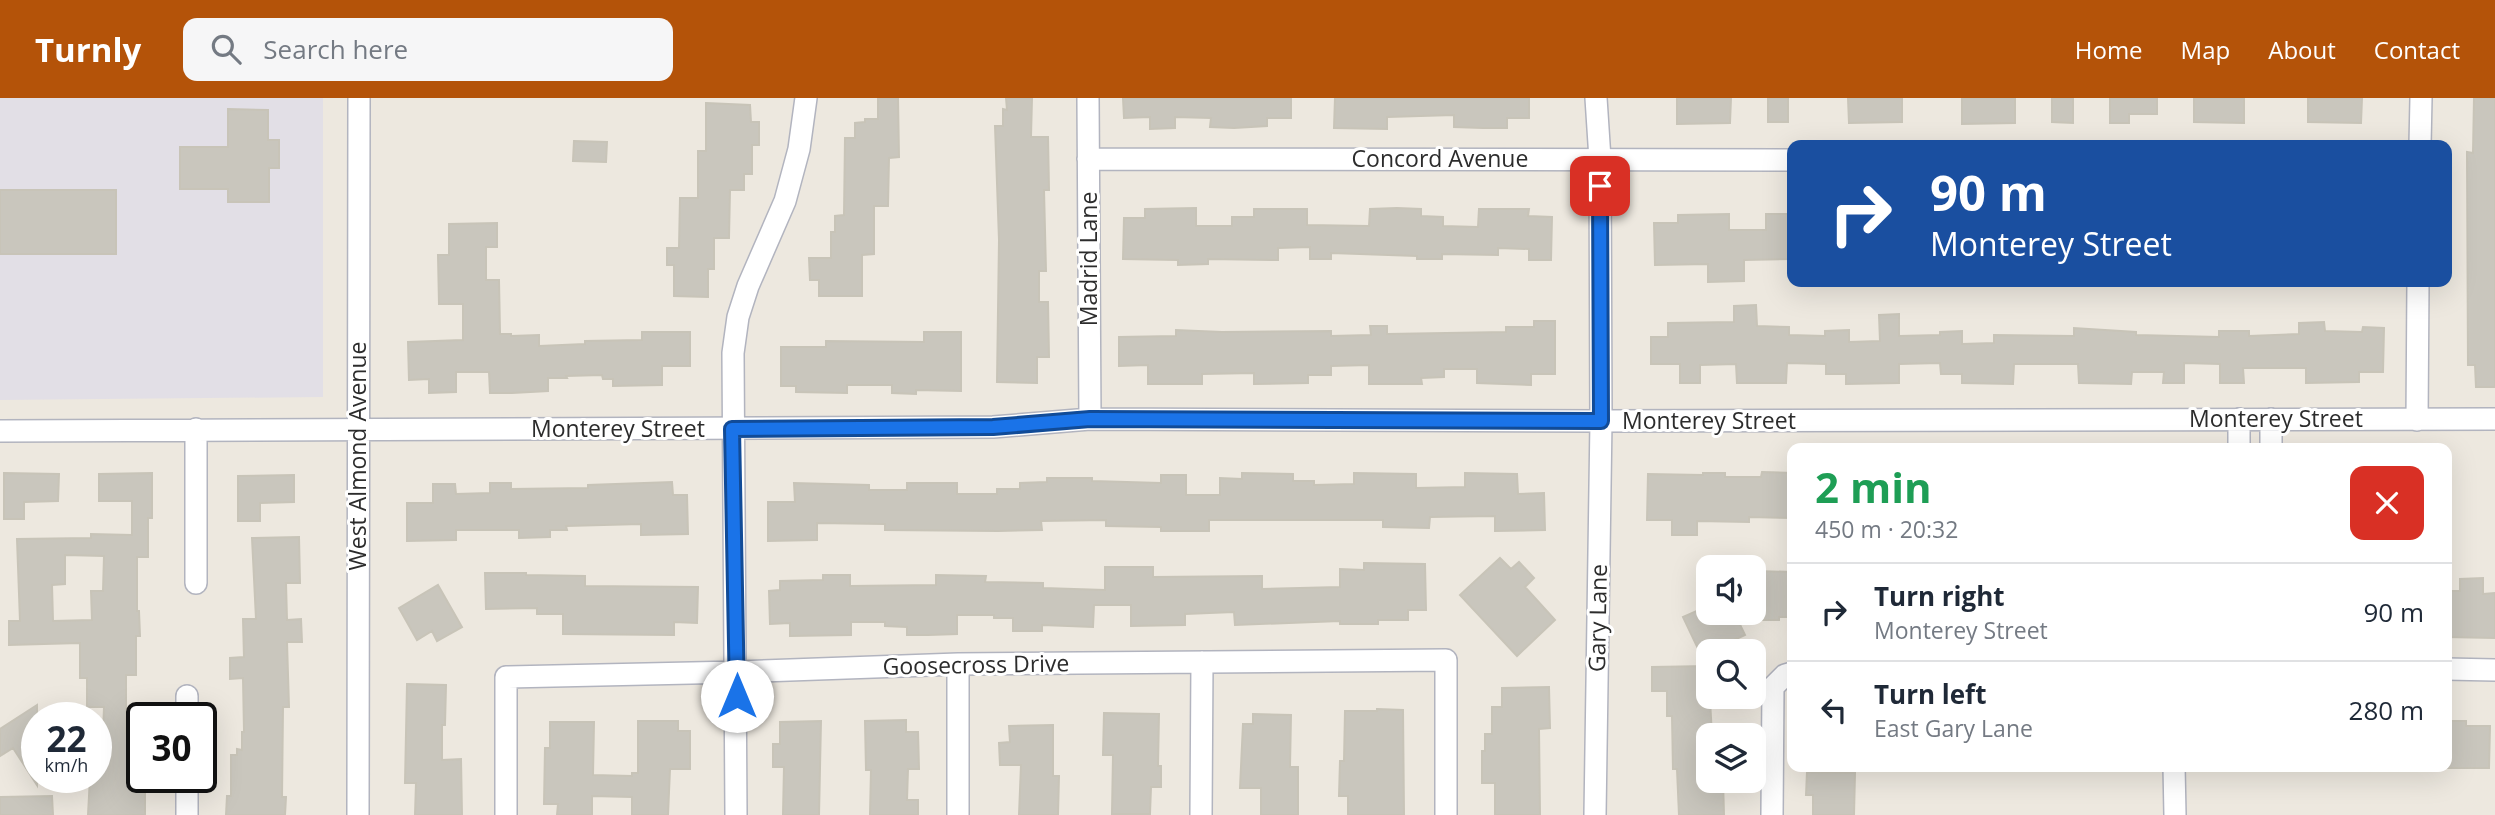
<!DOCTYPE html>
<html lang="en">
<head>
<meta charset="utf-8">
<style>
	body { margin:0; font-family:"Open Sans",sans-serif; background:#f6f6f7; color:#1f2937; height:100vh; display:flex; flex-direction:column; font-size:26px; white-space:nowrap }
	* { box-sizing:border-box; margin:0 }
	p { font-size:23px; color:#747a83 }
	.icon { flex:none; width:38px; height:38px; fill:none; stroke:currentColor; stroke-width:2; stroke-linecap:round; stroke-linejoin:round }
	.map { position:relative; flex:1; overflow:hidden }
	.side { position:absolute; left:1787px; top:345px; width:665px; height:329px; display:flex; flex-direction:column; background:#fff; border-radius:14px; box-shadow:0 7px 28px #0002 }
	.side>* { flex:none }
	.top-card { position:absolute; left:1787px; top:42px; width:665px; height:147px; border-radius:14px; box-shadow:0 7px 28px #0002; background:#1a4fa0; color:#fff; overflow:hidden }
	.buttons { position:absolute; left:1696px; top:457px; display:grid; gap:14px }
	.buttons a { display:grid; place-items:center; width:70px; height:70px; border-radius:14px; background:#fff; box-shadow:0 7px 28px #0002; font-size:35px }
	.speed { position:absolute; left:21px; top:604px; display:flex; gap:14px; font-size:35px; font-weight:700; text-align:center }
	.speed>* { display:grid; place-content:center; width:91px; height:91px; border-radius:50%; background:#fff; box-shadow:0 7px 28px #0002; line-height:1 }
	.speed small { font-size:18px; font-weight:400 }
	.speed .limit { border:4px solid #111; border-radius:10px; background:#fff; color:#111 }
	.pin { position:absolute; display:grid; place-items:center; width:60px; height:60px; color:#fff; margin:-30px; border-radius:14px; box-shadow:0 4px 10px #0006 }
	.me { position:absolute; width:77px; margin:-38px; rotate:0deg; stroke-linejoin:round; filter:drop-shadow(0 0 5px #0008) }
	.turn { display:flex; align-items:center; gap:24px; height:147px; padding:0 28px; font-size:32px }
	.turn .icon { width:91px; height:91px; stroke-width:2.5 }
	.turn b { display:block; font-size:49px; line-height:60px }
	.round { display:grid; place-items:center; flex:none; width:74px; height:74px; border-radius:14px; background:#f6f6f7 }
	.headline { display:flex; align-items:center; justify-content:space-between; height:119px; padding:0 28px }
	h1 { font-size:42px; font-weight:700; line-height:52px; color:#1e9e55 }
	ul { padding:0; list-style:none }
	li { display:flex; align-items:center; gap:21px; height:98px; padding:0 28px; border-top:2px solid #e0e1e3 }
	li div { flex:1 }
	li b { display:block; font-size:26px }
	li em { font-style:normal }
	header { display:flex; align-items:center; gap:42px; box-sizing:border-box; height:98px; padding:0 35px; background:#b45309; color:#fff }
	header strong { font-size:33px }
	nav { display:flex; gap:38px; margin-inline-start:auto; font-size:24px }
	.search { width:490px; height:63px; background:#f6f6f7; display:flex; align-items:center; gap:18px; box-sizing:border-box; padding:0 24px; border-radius:14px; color:#747a83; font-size:26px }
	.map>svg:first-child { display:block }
</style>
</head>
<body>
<header>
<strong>Turnly</strong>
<div class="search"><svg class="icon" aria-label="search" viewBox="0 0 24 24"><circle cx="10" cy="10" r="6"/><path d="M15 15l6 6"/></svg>Search here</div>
<nav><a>Home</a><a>Map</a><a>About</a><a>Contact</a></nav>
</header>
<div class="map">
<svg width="2495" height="717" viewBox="0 0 2495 717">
	<rect width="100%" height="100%" fill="#ede8df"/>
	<path fill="#e2dfe6" d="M 0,0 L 323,0 L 323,299 L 0,302 Z"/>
	<path fill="#c9c6bd" stroke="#c8c4b8" stroke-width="2" fill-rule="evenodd" d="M 878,0 L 898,0 L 899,59 L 889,60 L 888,108 L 874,108 L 874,156 L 862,157 L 862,198 L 819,198 L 819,182 L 810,182 L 809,160 L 831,160 L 831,134 L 835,134 L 835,118 L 844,117 L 845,40 L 855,40 L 855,25 L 865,24 L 865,21 L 878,21 Z
		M 1006,0 L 1032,0 L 1031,39 L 1048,39 L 1049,92 L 1044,92 L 1046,173 L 1039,173 L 1039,204 L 1048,204 L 1049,259 L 1037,259 L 1037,285 L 997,284 L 999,142 L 995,28 L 1003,28 L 1003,11 L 1007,12 Z
		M 1123,0 L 1291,0 L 1291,20 L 1267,20 L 1267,28 L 1234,30 L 1210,29 L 1211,20 L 1175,19 L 1175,30 L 1150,31 L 1150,19 L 1124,20 Z
		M 1335,0 L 1529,0 L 1529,20 L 1507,20 L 1507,30 L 1483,30 L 1454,29 L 1454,17 L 1387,19 L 1387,31 L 1334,30 Z
		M 1677,0 L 1731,0 L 1730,25 L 1677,26 Z
		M 1768,0 L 1788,0 L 1788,24 L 1768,24 Z
		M 1848,0 L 1902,0 L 1902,24 L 1849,25 Z
		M 1962,0 L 2015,0 L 2015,25 L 1962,26 Z
		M 2052,0 L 2073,0 L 2073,25 L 2052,24 Z
		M 2110,0 L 2157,0 L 2157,16 L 2129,16 L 2129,25 L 2110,25 Z
		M 2194,0 L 2244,0 L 2244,25 L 2194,24 Z
		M 2308,0 L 2362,0 L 2361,25 L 2308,24 Z
		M 2474,0 L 2495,0 L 2495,289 L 2476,289 L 2475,267 L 2468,267 L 2467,54 L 2473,55 Z
		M 706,5 L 750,7 L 751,24 L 759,24 L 759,47 L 752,47 L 752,76 L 744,76 L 744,92 L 730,92 L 729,140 L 714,140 L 714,171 L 708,171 L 708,199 L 674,198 L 674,167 L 667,167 L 667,150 L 679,150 L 680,100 L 698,100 L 698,53 L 706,53 Z
		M 228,11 L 268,12 L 268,42 L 279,42 L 279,70 L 269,70 L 269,104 L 228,104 L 228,91 L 180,91 L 180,49 L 228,49 Z
		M 574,43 L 607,44 L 606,64 L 573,63 Z
		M 0,92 L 116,92 L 116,156 L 0,156 Z
		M 1196,110 L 1196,128 L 1232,128 L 1232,119 L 1254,119 L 1254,111 L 1307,111 L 1307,127 L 1369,128 L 1370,111 L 1397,110 L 1421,111 L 1421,118 L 1443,119 L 1443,128 L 1478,129 L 1479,111 L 1529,111 L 1528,118 L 1552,119 L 1551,162 L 1529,162 L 1529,151 L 1498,150 L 1498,157 L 1442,156 L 1442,161 L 1417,161 L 1417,158 L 1331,155 L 1331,161 L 1310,161 L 1310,149 L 1278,150 L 1278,162 L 1208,161 L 1208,166 L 1178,167 L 1178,162 L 1123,161 L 1124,120 L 1145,120 L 1145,111 Z
		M 1729,116 L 1729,132 L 1766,132 L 1766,116 L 1788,116 L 1788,126 L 1792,126 L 1792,161 L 1744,162 L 1744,183 L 1708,184 L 1708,166 L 1655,167 L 1654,125 L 1678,125 L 1678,117 Z
		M 497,125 L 497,149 L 486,149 L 486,182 L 499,182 L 500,236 L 511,236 L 511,238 L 539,237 L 539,248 L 585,246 L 585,243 L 642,242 L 642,234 L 690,234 L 690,268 L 662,268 L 662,287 L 613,288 L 613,281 L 603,281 L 602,277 L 566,278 L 567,280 L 548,280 L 548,293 L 512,295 L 490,295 L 489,274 L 456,274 L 456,294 L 429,295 L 429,281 L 409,282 L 408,244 L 463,242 L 463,206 L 439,206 L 438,157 L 449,157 L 449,126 Z
		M 1756,207 L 1757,228 L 1789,229 L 1789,237 L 1825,238 L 1825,233 L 1849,232 L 1849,244 L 1880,243 L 1879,217 L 1899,216 L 1899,238 L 1940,237 L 1940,234 L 1962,233 L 1962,246 L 1994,245 L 1994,237 L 2074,238 L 2074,230 L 2136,234 L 2136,237 L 2219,239 L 2219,233 L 2249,233 L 2249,238 L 2299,236 L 2299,225 L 2324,224 L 2325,233 L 2362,234 L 2363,229 L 2384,230 L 2383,274 L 2359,274 L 2359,284 L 2306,285 L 2306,270 L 2243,270 L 2244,285 L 2220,285 L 2220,266 L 2184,265 L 2184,285 L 2163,285 L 2164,274 L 2132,274 L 2131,286 L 2079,285 L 2078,266 L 2014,266 L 2013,286 L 1962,285 L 1962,276 L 1941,276 L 1940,265 L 1899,266 L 1899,285 L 1846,286 L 1846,276 L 1826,276 L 1826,266 L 1787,265 L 1786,285 L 1737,285 L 1736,266 L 1700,267 L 1700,285 L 1680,285 L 1680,266 L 1651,266 L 1651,239 L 1668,239 L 1668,225 L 1734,224 L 1734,208 Z
		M 1534,223 L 1555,223 L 1555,276 L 1531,276 L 1531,287 L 1477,285 L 1477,271 L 1444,271 L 1444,279 L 1421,280 L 1422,286 L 1369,286 L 1369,267 L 1331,268 L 1331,277 L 1308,277 L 1308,285 L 1254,286 L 1254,275 L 1202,276 L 1202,286 L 1148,286 L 1148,267 L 1119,268 L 1119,239 L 1176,238 L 1176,232 L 1222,234 L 1331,233 L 1331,238 L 1371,237 L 1370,228 L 1387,228 L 1387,236 L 1506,234 L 1506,229 L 1534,229 Z
		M 924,234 L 961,234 L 961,293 L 916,292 L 916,296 L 892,295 L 892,287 L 847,287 L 847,295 L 796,294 L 796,288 L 781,288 L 781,249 L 826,249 L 826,243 L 924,244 Z
		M 1762,374 L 1792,375 L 1792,420 L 1749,419 L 1749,424 L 1697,423 L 1697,437 L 1672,437 L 1672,422 L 1647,422 L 1648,376 L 1703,377 L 1703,375 L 1725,375 L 1725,379 L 1761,379 Z
		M 4,375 L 59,376 L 58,403 L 24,404 L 24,421 L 4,421 Z
		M 152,375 L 152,420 L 148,420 L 148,459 L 137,459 L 137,513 L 139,513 L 140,538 L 136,538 L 136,577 L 126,577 L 126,635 L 133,635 L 131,660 L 142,661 L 142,679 L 145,679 L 145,717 L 88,717 L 90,679 L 96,679 L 96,661 L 102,661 L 104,609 L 87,609 L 87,580 L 80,580 L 80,545 L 9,547 L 9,523 L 20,523 L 17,441 L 91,440 L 91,436 L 132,437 L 132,403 L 99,403 L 99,376 ZM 65,457 L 104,458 L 103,493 L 91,493 L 92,522 L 53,523 L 52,487 L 65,486 Z
		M 1242,375 L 1293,376 L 1293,383 L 1314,383 L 1314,387 L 1354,386 L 1354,375 L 1416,376 L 1416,390 L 1465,389 L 1465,375 L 1517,376 L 1518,396 L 1544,395 L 1545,432 L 1495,433 L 1495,418 L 1430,419 L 1429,430 L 1383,429 L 1383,422 L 1209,422 L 1209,433 L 1161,433 L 1161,429 L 1106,428 L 1106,422 L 1041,423 L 1042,432 L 998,433 L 885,432 L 885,426 L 817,425 L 817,442 L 768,443 L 768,404 L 795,404 L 794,385 L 869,387 L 869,392 L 907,392 L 907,385 L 957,385 L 957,396 L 997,396 L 997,391 L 1020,391 L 1020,385 L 1047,384 L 1047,380 L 1092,380 L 1092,383 L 1161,385 L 1161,377 L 1186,377 L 1186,397 L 1220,397 L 1220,380 L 1242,381 Z
		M 294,377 L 294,404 L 260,405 L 260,423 L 238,423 L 238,378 Z
		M 672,384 L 673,397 L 687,397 L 688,436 L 641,437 L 641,426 L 566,428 L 567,432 L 550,432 L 550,439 L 519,440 L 519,432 L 456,432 L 456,442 L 407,443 L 407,405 L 433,405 L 433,386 L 455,386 L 456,396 L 490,395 L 490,385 L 511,385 L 511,391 L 588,390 L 588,387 Z
		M 299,439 L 300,485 L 286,485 L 287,522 L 301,521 L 302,544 L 287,544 L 289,609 L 283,609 L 282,699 L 286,699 L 285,717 L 226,717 L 227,698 L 231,698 L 231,657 L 237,657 L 237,651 L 242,652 L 242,634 L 244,634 L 243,580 L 230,581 L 230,560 L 244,559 L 243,521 L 256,521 L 252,440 Z
		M 1500,460 L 1511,471 L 1519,464 L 1534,480 L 1525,489 L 1555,522 L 1517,558 L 1460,497 Z
		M 1364,465 L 1425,466 L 1426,512 L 1408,512 L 1408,522 L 1378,522 L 1378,526 L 1340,526 L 1340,523 L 1235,527 L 1234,514 L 1185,516 L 1185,527 L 1131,528 L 1131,507 L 1094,507 L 1093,529 L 1042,527 L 1042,533 L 1013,533 L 1013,520 L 994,520 L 994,517 L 957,517 L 957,536 L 928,537 L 907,537 L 907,529 L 885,528 L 885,524 L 851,524 L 851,537 L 790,538 L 790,525 L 770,526 L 769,493 L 780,492 L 780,483 L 823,482 L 823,477 L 850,477 L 850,488 L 936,487 L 936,477 L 986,478 L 985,484 L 1043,485 L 1043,490 L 1105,492 L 1105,469 L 1153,469 L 1153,479 L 1262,478 L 1262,491 L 1340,489 L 1340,471 L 1364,472 Z
		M 1755,473 L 1792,474 L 1792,519 L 1779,519 L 1779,522 L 1754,522 Z
		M 485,475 L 526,475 L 526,477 L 585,478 L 585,488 L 698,489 L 697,525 L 674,524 L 674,537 L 563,536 L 563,516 L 537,516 L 537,510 L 486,511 Z
		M 2483,480 L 2483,496 L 2495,495 L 2495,540 L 2446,539 L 2446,493 L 2460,493 L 2460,481 Z
		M 438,487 L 462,529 L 437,543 L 432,533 L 417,542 L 399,510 Z
		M 1708,508 L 1708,514 L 1734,514 L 1745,537 L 1701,557 L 1683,519 Z
		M 1708,568 L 1712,637 L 1708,637 L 1708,682 L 1723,682 L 1724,717 L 1679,717 L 1677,671 L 1673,671 L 1672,618 L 1667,618 L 1667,593 L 1652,593 L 1652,569 Z
		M 407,586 L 446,587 L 445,627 L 442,627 L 442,662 L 461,661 L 462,717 L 415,717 L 416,685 L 405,685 Z
		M 1549,589 L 1550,630 L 1539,631 L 1540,717 L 1495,717 L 1495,685 L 1482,685 L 1482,653 L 1485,653 L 1485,636 L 1492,636 L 1492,609 L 1502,609 L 1502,590 Z
		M 37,607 L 37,687 L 13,650 L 0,658 L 0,631 Z
		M 1377,611 L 1403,612 L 1404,717 L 1348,717 L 1348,698 L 1339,698 L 1340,663 L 1344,663 L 1345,613 L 1377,613 Z
		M 1104,615 L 1159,616 L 1158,668 L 1161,668 L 1161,689 L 1151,689 L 1150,716 L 1112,716 L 1113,657 L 1103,657 Z
		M 1253,616 L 1291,617 L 1290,669 L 1298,669 L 1298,717 L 1261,717 L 1261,690 L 1240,690 L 1243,626 L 1253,626 Z
		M 906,622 L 906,634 L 918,634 L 919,671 L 908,671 L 907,702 L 918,702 L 918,717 L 870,717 L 871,672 L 866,672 L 865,623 Z
		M 638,623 L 678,623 L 678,633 L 690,633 L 690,671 L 670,671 L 668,717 L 632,717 L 632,699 L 592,698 L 592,717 L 557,717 L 558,706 L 544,706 L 545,650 L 550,650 L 550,624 L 594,624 L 593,677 L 632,678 L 632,675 L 638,675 Z
		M 821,623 L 819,717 L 783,717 L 784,669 L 773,669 L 773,646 L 780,646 L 780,624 Z
		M 2446,623 L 2466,623 L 2466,628 L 2490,628 L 2489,670 L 2446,670 Z
		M 1053,627 L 1053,678 L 1059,678 L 1058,717 L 1019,717 L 1021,667 L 1000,667 L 999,645 L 1010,644 L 1009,628 Z
		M 1807,674 L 1855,675 L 1854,717 L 1813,717 L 1813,697 L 1806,697 Z
		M 52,698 L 53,717 L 0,717 L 0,699 Z"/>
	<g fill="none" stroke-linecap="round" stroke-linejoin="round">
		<defs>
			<path id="street" d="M 1088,0 L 1090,321
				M 2420,47 L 2421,0
				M 1088,61 L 1792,62
				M 2239,321 L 2239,350
				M 2271,321 L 2271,350
				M 2417,322 L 2418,184
				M 196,331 L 196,485
				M 0,333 L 993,329 L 1090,321 L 1601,323 L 2495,321
				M 958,566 L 958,717
				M 2446,571 L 2495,572
				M 187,598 L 187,620
				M 2174,668 L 2175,717
				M 187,679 L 187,717
				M 358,717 L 359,0
				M 506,717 L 506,579 L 737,574 L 958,566 L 1446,562 L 1446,717
				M 736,717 L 733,255 L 738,219 L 748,188 L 785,103 L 799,51 L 806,0
				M 1201,717 L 1202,564
				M 1595,717 L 1601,323 L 1600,61 L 1596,0
				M 1772,717 L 1773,589 L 1785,577 L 1792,575"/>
		</defs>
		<use href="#street" stroke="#b2b4bf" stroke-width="24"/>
		<use href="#street" stroke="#fff" stroke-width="21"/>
	</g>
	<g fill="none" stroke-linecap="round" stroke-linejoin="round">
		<defs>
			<path id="route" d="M 737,598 L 732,331 L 993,329 L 1090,321 L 1601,323 L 1600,88"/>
		</defs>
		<use href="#route" stroke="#114b97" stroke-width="18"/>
		<use href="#route" stroke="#1a73e8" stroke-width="12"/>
	</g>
	<g text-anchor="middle" stroke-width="6" stroke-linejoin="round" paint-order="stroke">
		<g font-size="23" fill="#2c2c2c" stroke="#fff">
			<text x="1440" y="69">Concord Avenue</text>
			<text transform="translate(1089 161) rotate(-90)" y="8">Madrid Lane</text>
			<text x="2276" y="329">Monterey Street</text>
			<text x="1709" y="331">Monterey Street</text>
			<text x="618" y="339">Monterey Street</text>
			<text transform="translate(358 358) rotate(-90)" y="8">West Almond Avenue</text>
			<text transform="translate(1598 520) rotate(-89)" y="8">Gary Lane</text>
			<text transform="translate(976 567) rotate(-1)" y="8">Goosecross Drive</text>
		</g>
	</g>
</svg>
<div class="buttons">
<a><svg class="icon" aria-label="sound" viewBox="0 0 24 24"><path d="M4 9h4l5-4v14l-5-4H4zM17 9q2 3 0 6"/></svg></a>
<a><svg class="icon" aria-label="search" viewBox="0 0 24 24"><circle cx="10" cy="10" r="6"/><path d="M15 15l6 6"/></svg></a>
<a><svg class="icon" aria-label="layers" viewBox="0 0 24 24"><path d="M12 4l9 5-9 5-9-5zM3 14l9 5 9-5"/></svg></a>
</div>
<div class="speed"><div>22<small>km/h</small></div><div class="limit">30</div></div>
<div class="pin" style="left:1600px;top:88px;background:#d93025"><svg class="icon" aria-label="arrive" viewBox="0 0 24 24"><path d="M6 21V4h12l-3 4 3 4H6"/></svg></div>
<svg class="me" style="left:737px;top:598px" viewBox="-20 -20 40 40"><circle r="19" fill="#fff"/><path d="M0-13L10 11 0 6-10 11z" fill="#1a73e8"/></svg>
<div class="top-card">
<div class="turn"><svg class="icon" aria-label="right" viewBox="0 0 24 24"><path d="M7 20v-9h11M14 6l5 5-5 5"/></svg><div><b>90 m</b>Monterey Street</div></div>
</div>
<section class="side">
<div class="headline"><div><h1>2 min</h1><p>450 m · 20:32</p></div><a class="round" style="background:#d93025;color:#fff"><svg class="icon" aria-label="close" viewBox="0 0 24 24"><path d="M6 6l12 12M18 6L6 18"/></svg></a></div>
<ul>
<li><svg class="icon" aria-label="right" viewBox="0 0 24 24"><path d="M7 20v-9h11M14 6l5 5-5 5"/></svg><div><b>Turn right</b><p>Monterey Street</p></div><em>90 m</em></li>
<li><svg class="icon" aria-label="left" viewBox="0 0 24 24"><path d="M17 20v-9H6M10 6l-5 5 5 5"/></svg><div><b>Turn left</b><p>East Gary Lane</p></div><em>280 m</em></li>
</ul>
</section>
</div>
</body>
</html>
